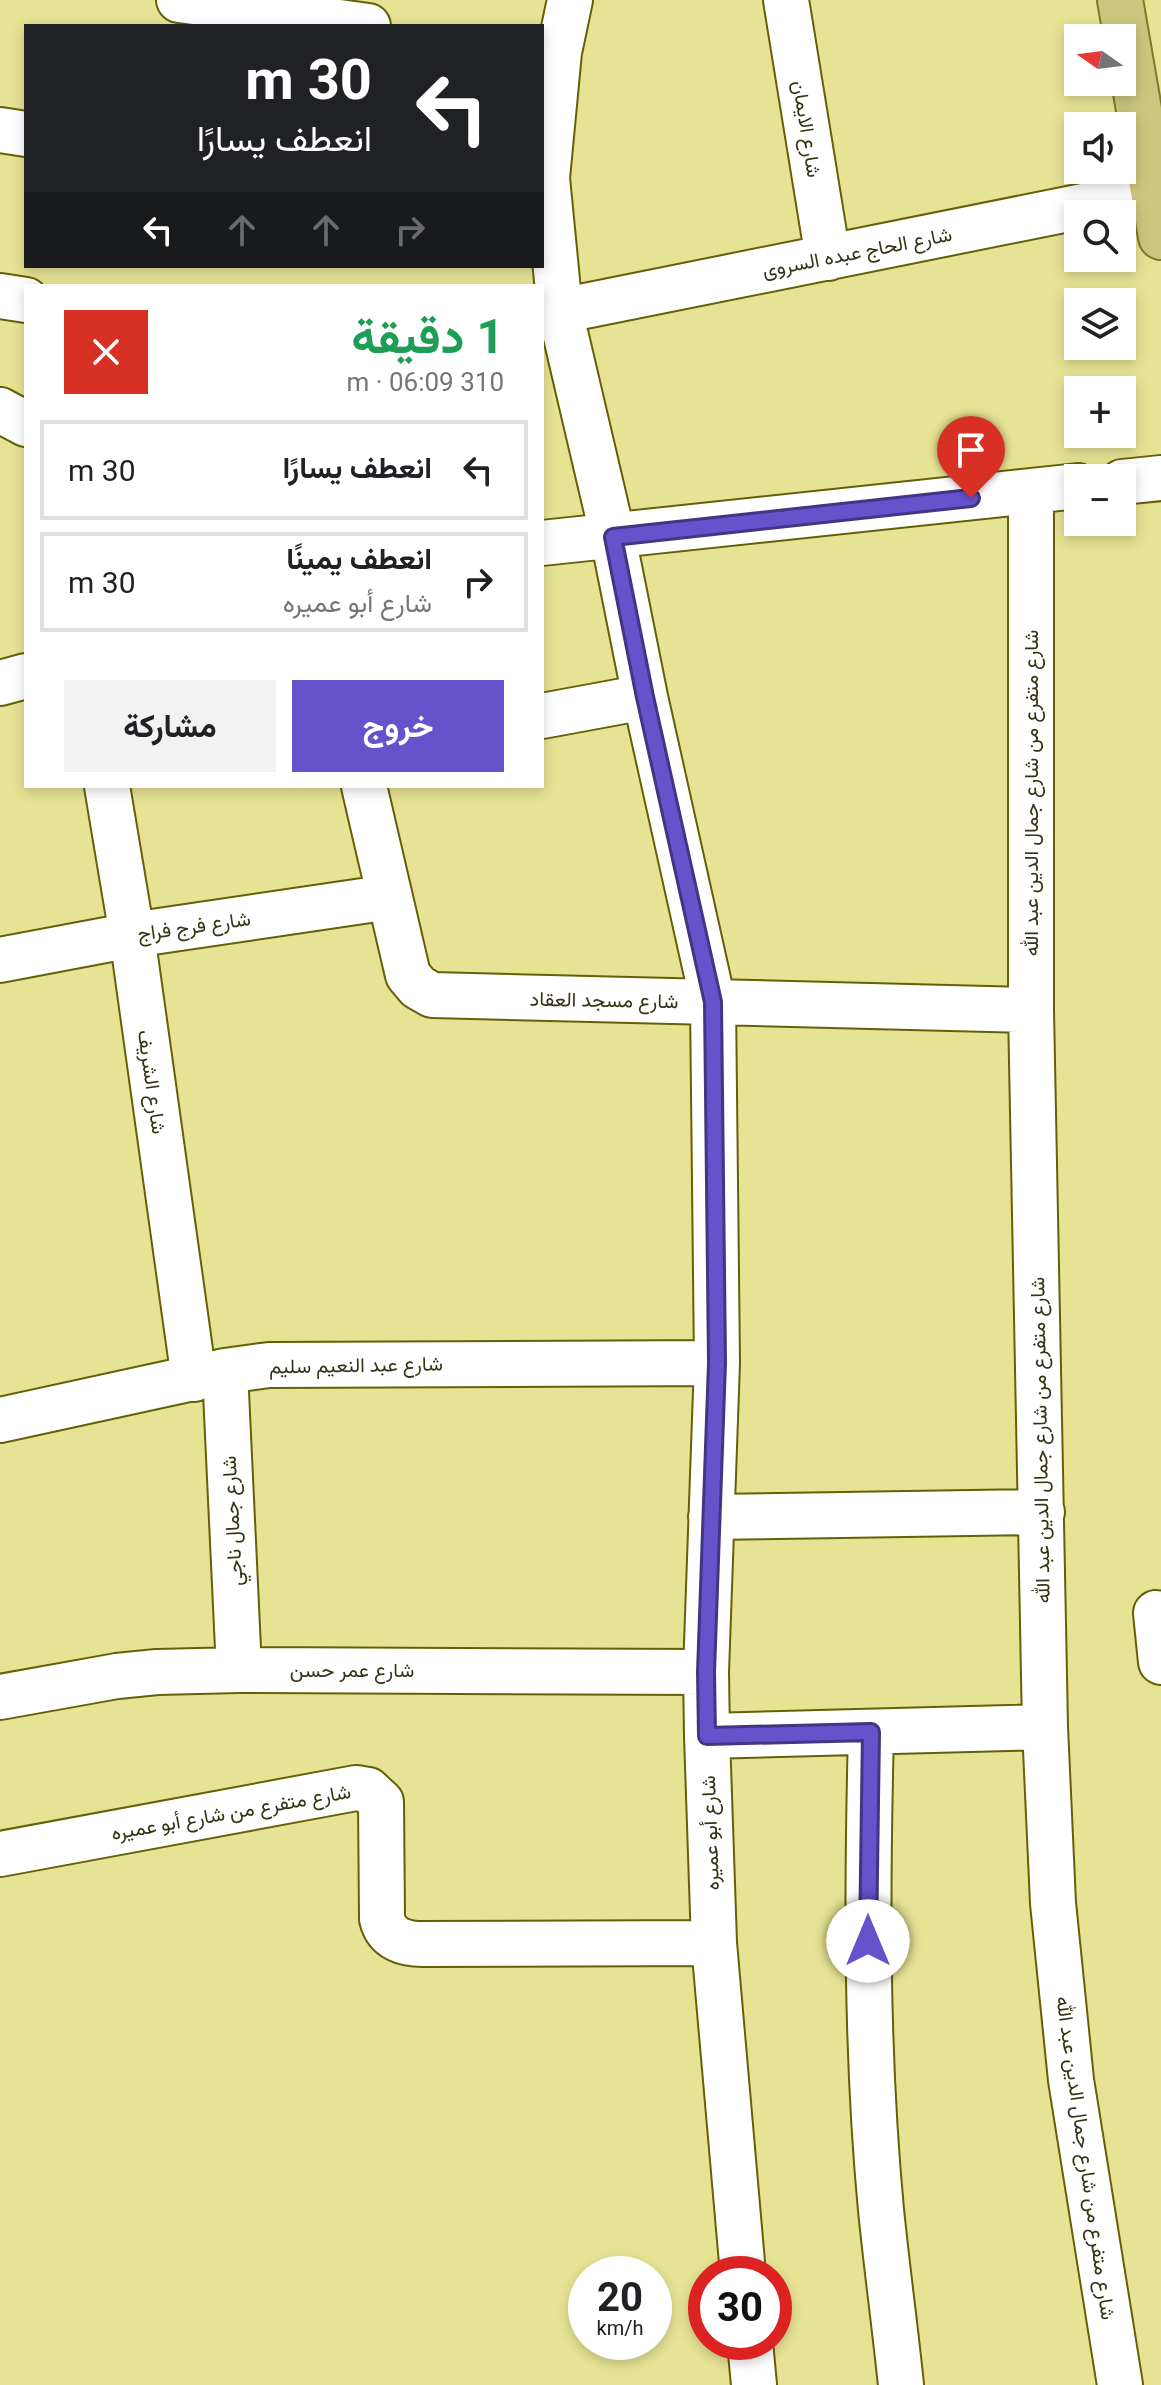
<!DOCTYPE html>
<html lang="ar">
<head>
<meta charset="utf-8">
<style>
	body { margin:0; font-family:Roboto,Vazirmatn,sans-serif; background:#f2f2f2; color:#202124; direction:rtl; height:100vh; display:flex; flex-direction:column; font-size:30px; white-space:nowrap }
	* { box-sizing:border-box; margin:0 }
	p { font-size:26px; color:#757577 }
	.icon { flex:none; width:44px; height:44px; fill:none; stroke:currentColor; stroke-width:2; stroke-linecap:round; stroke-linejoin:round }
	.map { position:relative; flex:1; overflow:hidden; direction:ltr }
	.panel { position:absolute; left:24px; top:284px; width:520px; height:504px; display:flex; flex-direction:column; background:#fff; border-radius:0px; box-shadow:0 4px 12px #0003; direction:rtl }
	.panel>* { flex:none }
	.hud { position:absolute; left:24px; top:24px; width:520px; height:244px; border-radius:0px; box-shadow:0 4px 12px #0003; direction:rtl; background:#202124; color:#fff; overflow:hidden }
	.needle { width:52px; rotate:284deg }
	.tools { position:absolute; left:1064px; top:24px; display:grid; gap:16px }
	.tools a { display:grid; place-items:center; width:72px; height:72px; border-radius:0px; background:#fff; box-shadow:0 4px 12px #0003; font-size:40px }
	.speed { position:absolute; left:568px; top:2256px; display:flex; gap:16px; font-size:40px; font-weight:700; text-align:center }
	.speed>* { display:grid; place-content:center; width:104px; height:104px; border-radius:50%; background:#fff; box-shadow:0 4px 12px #0003; line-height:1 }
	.speed small { font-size:20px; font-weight:400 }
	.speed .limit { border:12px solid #d22; background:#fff; color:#111 }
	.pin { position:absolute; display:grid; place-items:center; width:68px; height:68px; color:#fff; margin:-82px -34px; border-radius:50% 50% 50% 0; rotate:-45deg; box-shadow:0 0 8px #0007 }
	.pin .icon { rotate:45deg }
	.me { position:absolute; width:88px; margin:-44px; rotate:0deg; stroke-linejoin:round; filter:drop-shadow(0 0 6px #0008) }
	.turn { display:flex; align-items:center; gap:28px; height:168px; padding:0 40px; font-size:36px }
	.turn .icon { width:104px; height:104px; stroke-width:2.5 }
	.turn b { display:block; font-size:56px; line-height:68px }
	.lanes { display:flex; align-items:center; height:76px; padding:0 40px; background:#0003; justify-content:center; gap:40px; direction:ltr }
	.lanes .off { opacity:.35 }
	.round { display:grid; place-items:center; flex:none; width:84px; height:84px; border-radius:0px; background:#f2f2f2 }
	.overview { display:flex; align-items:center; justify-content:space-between; height:136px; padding:0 40px }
	h1 { font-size:48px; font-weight:700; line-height:60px; color:#1e9e55 }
	.primary-button { display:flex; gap:16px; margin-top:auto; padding:16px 40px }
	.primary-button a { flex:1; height:92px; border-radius:0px; background:#6652cb; color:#fff; font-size:32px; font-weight:700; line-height:92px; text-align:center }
	.primary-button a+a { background:#f2f2f2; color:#202124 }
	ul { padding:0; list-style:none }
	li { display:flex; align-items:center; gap:24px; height:100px; margin:0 16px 12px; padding:0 24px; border:4px solid #e0e0e0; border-radius:0px }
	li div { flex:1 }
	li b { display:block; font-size:30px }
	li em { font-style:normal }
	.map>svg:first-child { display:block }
</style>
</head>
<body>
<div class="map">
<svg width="1161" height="2385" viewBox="0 0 1161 2385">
	<rect width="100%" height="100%" fill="#e7e394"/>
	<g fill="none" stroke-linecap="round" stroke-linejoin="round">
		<defs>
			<path id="minor" d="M 179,0 L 368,26
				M 570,0 L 559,52 L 547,178 L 560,311 L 613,537 L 645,697 L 713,1002 L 717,1363 L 706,1672 L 707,1736 L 714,1943 L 743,2274
				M 786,0 L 828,258
				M 0,130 L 26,134
				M 0,296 L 26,300
				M 542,317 L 560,311 L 1153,192
				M 0,410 L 26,424
				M 1122,482 L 1161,478
				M 1031,491 L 1031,1010 L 1045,1727 L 1053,1903 L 1071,2080 L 1120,2385
				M 542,543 L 1078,486
				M 0,683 L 26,676
				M 542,716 L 645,697
				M 107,786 L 132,935 L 194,1379
				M 364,786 L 408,975 L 418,987 L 432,995 L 1031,1010
				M 0,960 L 132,935 L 390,897
				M 225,1371 L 239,1670
				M 0,1420 L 225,1371 L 269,1365 L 717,1363
				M 711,1517 L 1042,1512
				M 1156,1613 L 1161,1662
				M 0,1697 L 117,1676 L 157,1672 L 239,1670 L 706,1672
				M 871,1732 C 867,1891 866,2051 881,2210 C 887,2269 895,2327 901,2385
				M 707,1736 L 1045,1727
				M 0,1854 L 356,1788 L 368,1790 L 381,1802 L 382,1919 C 387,1939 404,1944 423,1944 L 714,1943
				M 750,2342 L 754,2385"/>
			<path id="major" d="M 1120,0 L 1161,237"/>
		</defs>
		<use href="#minor" stroke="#656005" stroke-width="48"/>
		<use href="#major" stroke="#807a21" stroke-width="48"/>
		<use href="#minor" stroke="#fff" stroke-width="44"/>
		<use href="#major" stroke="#cbc67e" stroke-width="44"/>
	</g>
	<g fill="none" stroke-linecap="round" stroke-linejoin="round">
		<defs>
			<path id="route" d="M 868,1941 L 871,1732 L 707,1736 L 706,1672 L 717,1363 L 713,1002 L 645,697 L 613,537 L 971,498"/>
		</defs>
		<use href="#route" stroke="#423584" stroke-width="20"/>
		<use href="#route" stroke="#6652cb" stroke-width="14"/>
	</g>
	<g text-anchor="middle" stroke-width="6" stroke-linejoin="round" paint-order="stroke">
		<g font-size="20" fill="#353313" stroke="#fff">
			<text transform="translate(807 129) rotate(81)" y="7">شارع الايمان</text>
			<text transform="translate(857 252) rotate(-11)" y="7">شارع الحاج عبده السروى</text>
			<text transform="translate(1031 793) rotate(-90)" y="7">شارع متفرع من شارع جمال الدين عبد الله</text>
			<text transform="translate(194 926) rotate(-8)" y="7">شارع فرج فراج</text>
			<text transform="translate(604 1000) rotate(1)" y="7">شارع مسجد العقاد</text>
			<text transform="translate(152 1082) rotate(82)" y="7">شارع الشريف</text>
			<text transform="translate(356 1365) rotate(-1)" y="7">شارع عبد النعيم سليم</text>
			<text transform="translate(1040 1440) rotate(-91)" y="7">شارع متفرع من شارع جمال الدين عبد الله</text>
			<text transform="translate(232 1521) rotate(-93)" y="7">شارع جمال ناجي</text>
			<text x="352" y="1677">شارع عمر حسن</text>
			<text transform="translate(231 1812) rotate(-10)" y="7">شارع متفرع من شارع أبو عميره</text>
			<text transform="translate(710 1833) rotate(-92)" y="7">شارع أبو عميره</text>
			<text transform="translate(1086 2158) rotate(82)" y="7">شارع متفرع من شارع جمال الدين عبد الله</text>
		</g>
	</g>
</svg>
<div class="tools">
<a><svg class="needle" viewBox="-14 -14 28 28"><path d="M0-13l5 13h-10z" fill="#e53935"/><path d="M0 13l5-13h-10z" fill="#757577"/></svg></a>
<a><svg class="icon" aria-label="sound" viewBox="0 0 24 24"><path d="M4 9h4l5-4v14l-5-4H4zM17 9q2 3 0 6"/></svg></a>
<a><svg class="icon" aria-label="search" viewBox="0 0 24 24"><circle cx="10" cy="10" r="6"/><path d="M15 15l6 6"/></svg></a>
<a><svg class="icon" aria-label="layers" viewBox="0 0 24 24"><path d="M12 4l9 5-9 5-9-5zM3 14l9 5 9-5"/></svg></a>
<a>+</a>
<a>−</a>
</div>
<div class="speed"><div>20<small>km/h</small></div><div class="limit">30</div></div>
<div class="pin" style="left:971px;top:498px;background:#d93025"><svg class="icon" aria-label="arrive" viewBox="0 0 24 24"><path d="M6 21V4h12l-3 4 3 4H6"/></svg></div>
<svg class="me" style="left:868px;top:1941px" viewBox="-20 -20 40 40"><circle r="19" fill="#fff"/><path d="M0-13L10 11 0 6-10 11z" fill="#6652cb"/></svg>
<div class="hud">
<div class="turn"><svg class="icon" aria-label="left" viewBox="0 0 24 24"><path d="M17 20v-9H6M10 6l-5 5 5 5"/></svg><div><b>30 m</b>انعطف يسارًا</div></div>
<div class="lanes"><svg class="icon" aria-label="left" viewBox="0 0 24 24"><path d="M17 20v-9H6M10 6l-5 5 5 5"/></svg><svg class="icon off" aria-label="ahead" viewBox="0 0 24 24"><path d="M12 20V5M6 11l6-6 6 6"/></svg><svg class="icon off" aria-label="ahead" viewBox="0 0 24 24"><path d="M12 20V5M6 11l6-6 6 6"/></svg><svg class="icon off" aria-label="right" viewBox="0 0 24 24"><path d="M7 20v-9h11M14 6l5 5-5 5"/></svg></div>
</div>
<section class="panel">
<div class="overview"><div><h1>1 دقيقة</h1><p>310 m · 06:09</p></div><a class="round" style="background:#d93025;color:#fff"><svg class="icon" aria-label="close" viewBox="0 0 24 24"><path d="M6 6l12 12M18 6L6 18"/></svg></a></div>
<ul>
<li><svg class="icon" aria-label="left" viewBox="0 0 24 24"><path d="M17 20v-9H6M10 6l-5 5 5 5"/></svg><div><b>انعطف يسارًا</b></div><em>30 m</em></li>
<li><svg class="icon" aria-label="right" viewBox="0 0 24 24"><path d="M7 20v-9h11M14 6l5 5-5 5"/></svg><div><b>انعطف يمينًا</b><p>شارع أبو عميره</p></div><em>30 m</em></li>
</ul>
<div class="primary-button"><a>خروج</a><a>مشاركة</a></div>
</section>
</div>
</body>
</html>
